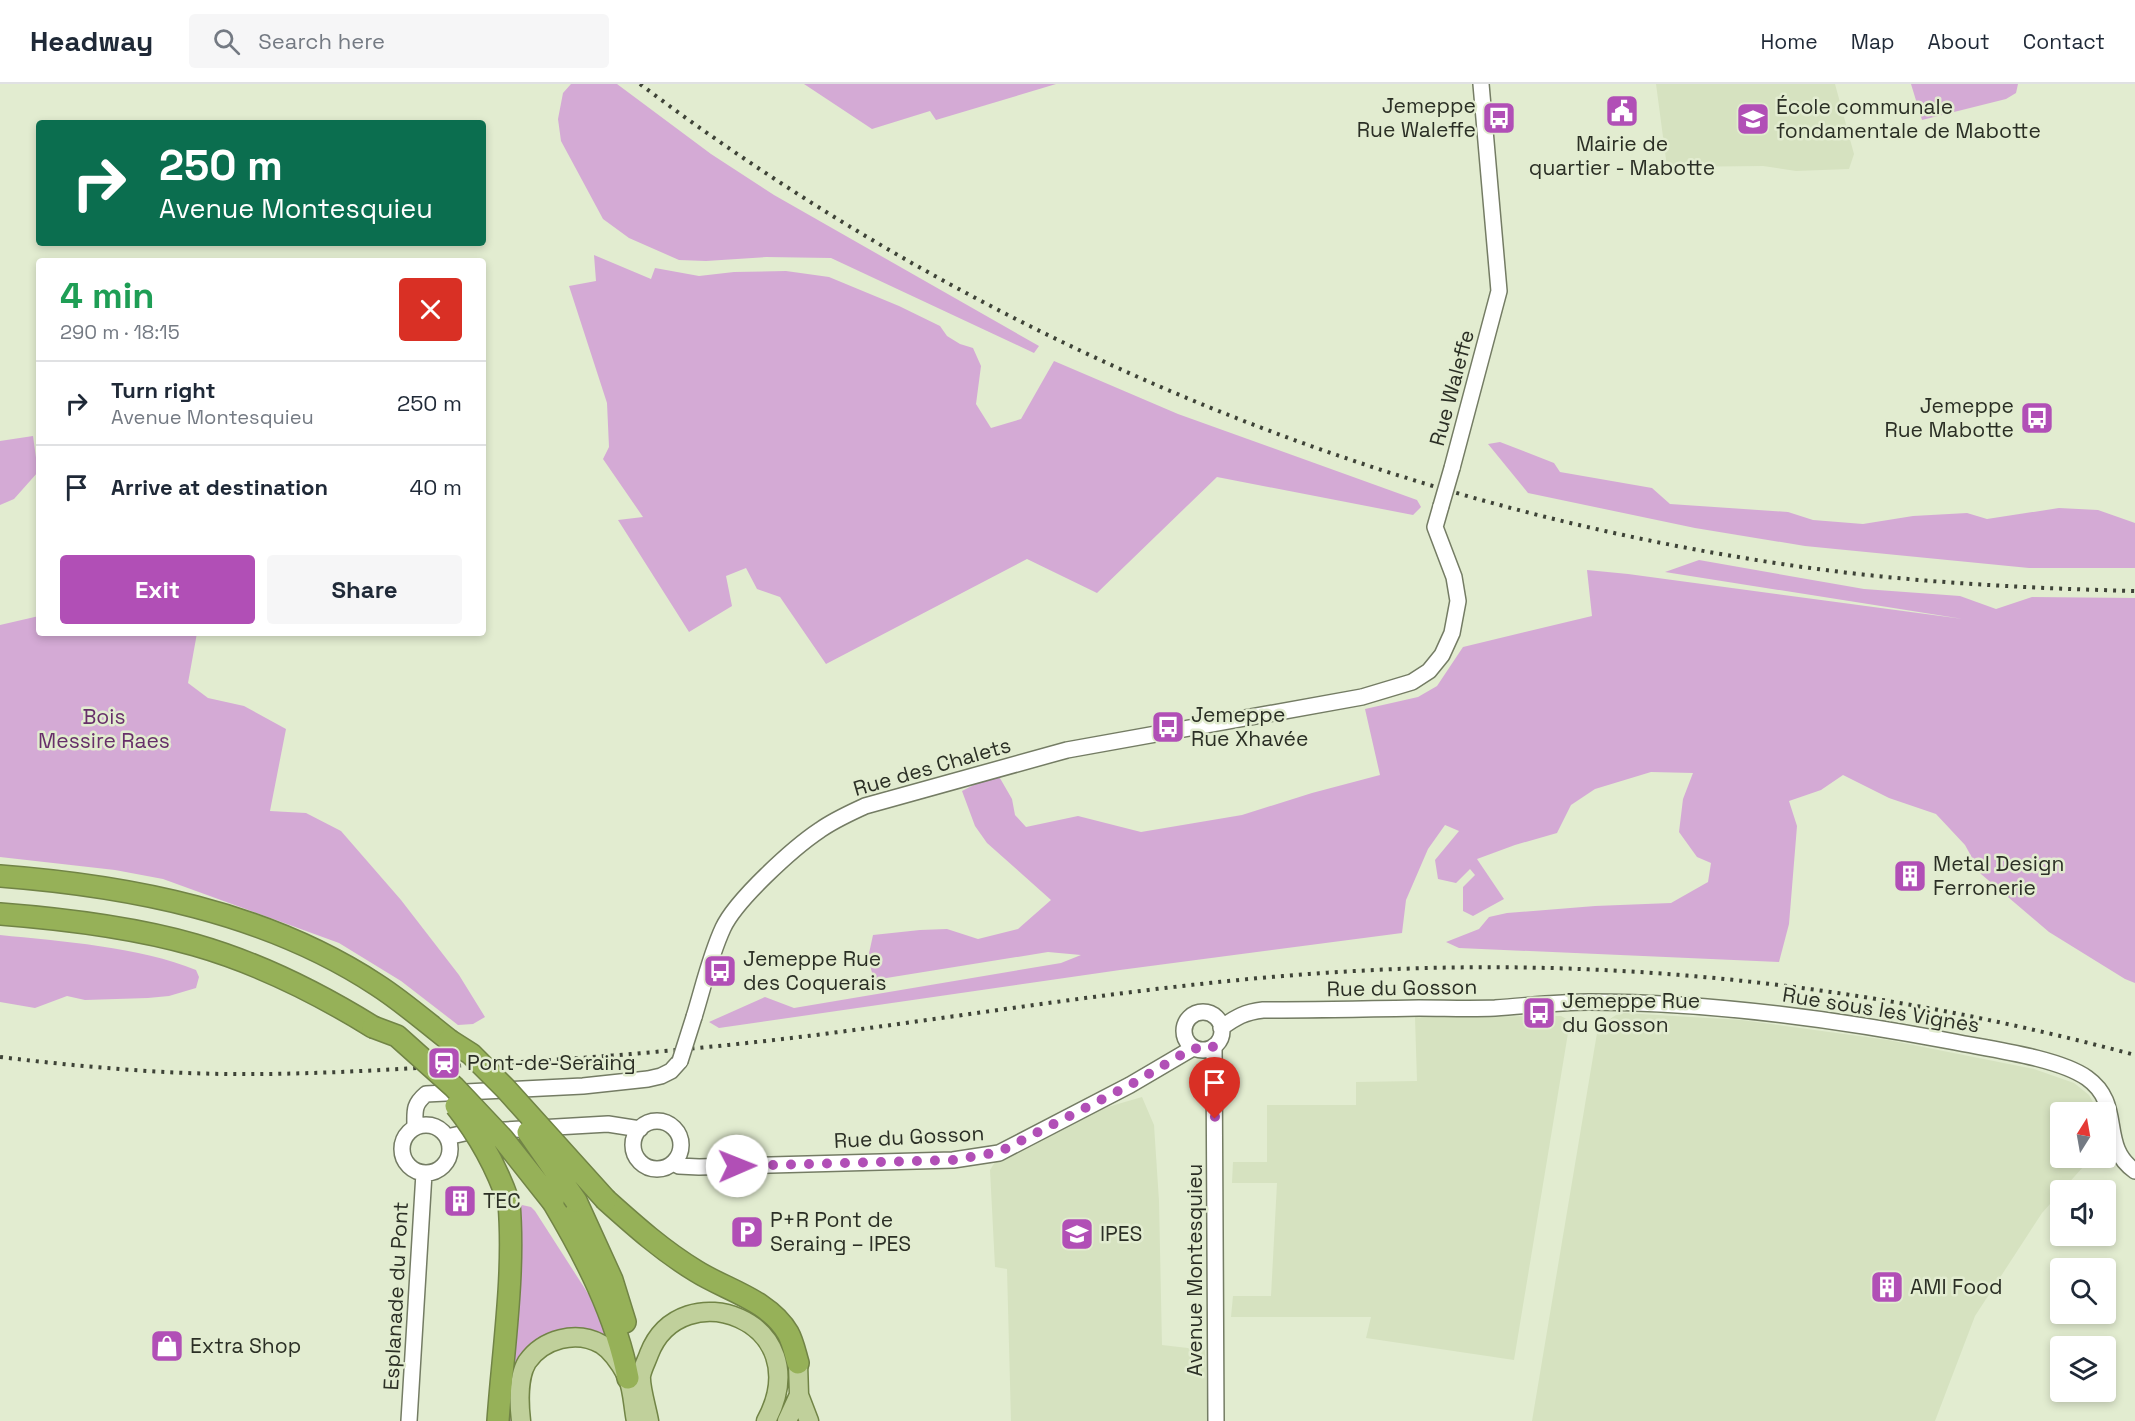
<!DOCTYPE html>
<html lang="en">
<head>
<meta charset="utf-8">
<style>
	body { margin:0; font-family:"Space Grotesk",sans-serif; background:#f6f6f7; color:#1f2937; height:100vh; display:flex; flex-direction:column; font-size:22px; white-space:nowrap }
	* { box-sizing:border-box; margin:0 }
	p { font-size:20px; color:#747a83 }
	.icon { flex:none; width:33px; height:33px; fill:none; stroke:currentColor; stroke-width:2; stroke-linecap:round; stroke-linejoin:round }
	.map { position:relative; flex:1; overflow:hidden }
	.sheet { position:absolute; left:36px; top:174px; width:450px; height:378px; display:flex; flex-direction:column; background:#fff; border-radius:6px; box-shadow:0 3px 9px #0003 }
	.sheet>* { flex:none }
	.hud { position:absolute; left:36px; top:36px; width:450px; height:126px; border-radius:6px; box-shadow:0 3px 9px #0003; background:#0b6e4f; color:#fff; overflow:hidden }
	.needle { width:39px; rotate:11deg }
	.tools { position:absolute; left:2050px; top:1018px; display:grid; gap:12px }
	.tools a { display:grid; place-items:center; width:66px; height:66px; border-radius:6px; background:#fff; box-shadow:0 3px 9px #0003; font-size:30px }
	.pin { position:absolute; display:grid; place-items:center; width:51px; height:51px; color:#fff; margin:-62px -26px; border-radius:50% 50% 50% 0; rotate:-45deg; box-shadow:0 0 6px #0007 }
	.pin .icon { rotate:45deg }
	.me { position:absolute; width:66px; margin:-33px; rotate:89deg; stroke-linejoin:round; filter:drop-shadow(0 0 4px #0008) }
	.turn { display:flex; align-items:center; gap:21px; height:126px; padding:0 24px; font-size:27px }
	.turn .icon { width:78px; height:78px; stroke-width:2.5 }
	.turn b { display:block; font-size:42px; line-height:51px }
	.round { display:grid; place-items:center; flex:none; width:63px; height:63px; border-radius:6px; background:#f6f6f7 }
	.overview { display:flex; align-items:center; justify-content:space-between; height:102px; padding:0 24px }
	h1 { font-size:36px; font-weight:700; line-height:45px; color:#1e9e55 }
	.primary-button { display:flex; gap:12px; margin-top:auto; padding:12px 24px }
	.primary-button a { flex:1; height:69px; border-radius:6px; background:#b14fb6; color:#fff; font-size:24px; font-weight:700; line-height:69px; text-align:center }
	.primary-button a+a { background:#f6f6f7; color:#1f2937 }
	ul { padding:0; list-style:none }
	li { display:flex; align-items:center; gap:18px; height:84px; padding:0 24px; border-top:2px solid #e0e1e3 }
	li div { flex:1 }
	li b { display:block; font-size:22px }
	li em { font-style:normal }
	header { display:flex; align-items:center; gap:36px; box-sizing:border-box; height:84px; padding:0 30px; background:#fff; border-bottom:2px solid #e0e1e3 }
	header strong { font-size:28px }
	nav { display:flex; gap:33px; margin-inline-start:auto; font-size:21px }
	.search { width:420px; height:54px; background:#f6f6f7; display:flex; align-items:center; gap:15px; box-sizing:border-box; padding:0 21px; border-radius:6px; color:#747a83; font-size:22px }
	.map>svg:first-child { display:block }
</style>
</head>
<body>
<header>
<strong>Headway</strong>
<div class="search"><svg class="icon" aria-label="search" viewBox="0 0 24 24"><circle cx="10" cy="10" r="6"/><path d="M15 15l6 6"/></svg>Search here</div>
<nav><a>Home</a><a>Map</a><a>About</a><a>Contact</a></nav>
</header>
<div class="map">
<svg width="2135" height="1337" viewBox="0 0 2135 1337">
	<rect width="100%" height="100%" fill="#e2ecd0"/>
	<path fill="#d6e2c0" d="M 1656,0 L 1835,0 L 1854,70 L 1849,85 L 1796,87 L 1763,82 L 1667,83 Z
		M 1624,929 L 1741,936 L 1888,956 L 2034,985 L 2074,999 L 2089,1011 L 2099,1029 L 2061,1029 L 2061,1074 L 2091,1074 L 2042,1129 L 1975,1232 L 1935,1337 L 1532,1337 L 1597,949 L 1604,939 L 1616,931 Z
		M 1561,932 L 1570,937 L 1514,1276 L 1366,1254 L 1371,1233 L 1231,1233 L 1233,1212 L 1271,1212 L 1277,1099 L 1232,1099 L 1233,1078 L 1267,1078 L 1267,1021 L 1356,1021 L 1356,998 L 1417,997 L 1415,933 Z
		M 1142,1013 L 1154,1041 L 1159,1117 L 1162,1261 L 1205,1266 L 1208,1337 L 1011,1337 L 1007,1185 L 995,1183 L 990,1086 L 998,1073 L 1087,1029 Z"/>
	<path fill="#d4aad5" d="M 571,0 L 617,0 L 711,70 L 774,111 L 1039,262 L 1034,269 L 831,174 L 766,173 L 706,177 L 679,176 L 629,154 L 603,135 L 561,57 L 558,35 L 563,9 Z
		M 804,0 L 1056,0 L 936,36 L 930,27 L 872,45 Z
		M 1911,0 L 2018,0 L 2016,9 L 2006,15 L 1922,36 Z
		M 594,171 L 651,195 L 655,184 L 699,192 L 734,188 L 786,187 L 829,193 L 899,222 L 940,242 L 947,252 L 960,260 L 973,264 L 981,282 L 976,320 L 991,344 L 1021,335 L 1054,277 L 1178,330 L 1417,416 L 1421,423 L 1413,431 L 1217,393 L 1097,509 L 1027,475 L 826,580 L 780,513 L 757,505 L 746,484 L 726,492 L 732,522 L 689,548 L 618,436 L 643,433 L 603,375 L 609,363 L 607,319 L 569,202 L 596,197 Z
		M 33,352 L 38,388 L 14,415 L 0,421 L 0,357 Z
		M 1500,358 L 1554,379 L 1560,388 L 1652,404 L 1670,420 L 1788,428 L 1813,436 L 1863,440 L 1913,432 L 1967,429 L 1987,435 L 2059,424 L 2098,426 L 2135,439 L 2135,484 L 2029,484 L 1805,462 L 1695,444 L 1528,409 L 1488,360 Z
		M 1699,476 L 1864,505 L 1960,512 L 1996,525 L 2032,513 L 2135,514 L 2135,899 L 2125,895 L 2049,848 L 1981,790 L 1965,761 L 1936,730 L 1889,714 L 1843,691 L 1821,706 L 1789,717 L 1797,742 L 1789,840 L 1779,878 L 1459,864 L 1446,858 L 1479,845 L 1489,833 L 1507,829 L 1595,822 L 1671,819 L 1708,798 L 1711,779 L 1697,773 L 1679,748 L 1683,715 L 1693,689 L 1651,688 L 1595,705 L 1571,721 L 1557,749 L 1515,761 L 1477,775 L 1504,815 L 1473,832 L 1463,827 L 1463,803 L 1475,791 L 1470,785 L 1456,799 L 1438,795 L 1435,776 L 1459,747 L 1445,741 L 1428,765 L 1406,816 L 1402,849 L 1120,886 L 719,944 L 709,938 L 765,913 L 794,924 L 1061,879 L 1081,871 L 1048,868 L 874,896 L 868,874 L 873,851 L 920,846 L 947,845 L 978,855 L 1018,845 L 1051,816 L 987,759 L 975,742 L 962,707 L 997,689 L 1012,715 L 1015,731 L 1026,743 L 1078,732 L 1141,748 L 1242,731 L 1312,709 L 1380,691 L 1365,625 L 1418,613 L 1437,602 L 1463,563 L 1592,532 L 1587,486 L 1628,490 L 1963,535 L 1665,488 Z
		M 39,532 L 39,549 L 197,549 L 188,599 L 208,614 L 244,622 L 286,645 L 270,727 L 306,729 L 341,747 L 401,816 L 459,891 L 485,933 L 473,940 L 458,941 L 401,897 L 339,859 L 163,795 L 115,786 L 0,773 L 0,541 Z
		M 0,851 C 60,857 141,863 196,886 L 199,893 L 196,904 L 169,912 L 148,914 L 85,916 L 67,912 L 35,924 L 0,918 Z
		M 522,1121 L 531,1123 L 535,1127 L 589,1211 L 609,1258 L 542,1256 L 514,1337 L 509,1337 L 519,1123 Z"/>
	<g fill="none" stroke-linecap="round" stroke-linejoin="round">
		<defs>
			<path id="minor" d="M 1452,384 L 1499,207 L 1481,0
				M1184 947a19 19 0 1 1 38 0a19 19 0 1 1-38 0Z
				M 694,933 C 703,904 710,872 723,844 C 736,816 793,764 820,746 C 834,736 850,729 865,722 L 1067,666 L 1362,613 L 1412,598 L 1429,587 L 1442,571 L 1452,549 L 1458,517 L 1454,493 L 1435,443 L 1441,422
				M 1221,944 C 1236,933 1245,928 1263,926 C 1315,926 1367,925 1419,924 C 1444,924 1470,925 1495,924 C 1526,922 1557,918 1589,918 C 1712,918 1835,935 1955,958 C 1990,965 2059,974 2087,994 C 2125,1021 2098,1061 2135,1087
				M 1214,962 L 1216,1337
				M633 1061a24 24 0 1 1 48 0a24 24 0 1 1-48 0Z
				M402 1065a24 24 0 1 1 48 0a24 24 0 1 1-48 0Z
				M 415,1043 C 415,1027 413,1021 426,1010 L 583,1002 L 648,995 L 661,992 L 671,987 L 680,977
				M 447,1053 L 469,1048 L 608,1040 L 640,1045
				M 674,1079 L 679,1082 L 699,1083 L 953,1076 L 999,1069 L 1130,1001 L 1193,964
				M 409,1337 L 424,1089"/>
			<path id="major" d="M 799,1311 L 809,1337
				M 521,1337 C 519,1320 518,1293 527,1278 C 543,1255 576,1246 601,1260 C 612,1267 621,1281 627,1292 C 633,1305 633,1323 636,1337
				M 649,1337 C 647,1325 640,1303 641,1292 C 642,1285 647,1276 649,1270 C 681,1187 820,1236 766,1337
				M 787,1337 L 799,1311 L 798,1279"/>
			<path id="highway" d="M 0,792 C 130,802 266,828 377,901 C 402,917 426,938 449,956
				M 0,830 C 65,835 132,843 195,861 C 258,879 318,909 373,943
				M 606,1116 C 635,1142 663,1167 696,1187 C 726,1206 769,1216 788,1249 C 793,1258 795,1269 798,1279
				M 576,1117 L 612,1196 L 625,1238
				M 553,1118 C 585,1172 616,1231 628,1294
				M 498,1337 C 503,1266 515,1190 509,1119"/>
		</defs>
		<use href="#minor" stroke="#747c64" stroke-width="18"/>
		<use href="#major" stroke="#718446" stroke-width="21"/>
		<use href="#highway" stroke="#718446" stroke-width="24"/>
		<use href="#minor" stroke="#fff" stroke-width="15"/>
		<use href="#major" stroke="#c0d09b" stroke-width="18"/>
		<use href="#highway" stroke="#96b158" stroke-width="21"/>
		<path stroke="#3e4337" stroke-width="4" stroke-dasharray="3 6" stroke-linecap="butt" d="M 640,0 C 976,254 1372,420 1789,481 C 1904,498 2019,504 2135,507
			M 0,973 C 75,982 150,989 226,990 C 313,991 399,985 485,980 C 593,974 701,965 808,952 C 990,929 1171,897 1355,887 C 1621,872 1878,902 2135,971"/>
		<defs>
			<path id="minor-bridge" d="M 1441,422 L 1452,384
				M 680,977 L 694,933"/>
			<path id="highway-bridge" d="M 373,943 L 397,952 L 454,1003 L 503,1055 L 553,1118
				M 449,956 L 471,970 L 505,1004 L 606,1116
				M 456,1022 C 479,1051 497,1084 509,1119
				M 528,1048 L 576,1117"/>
		</defs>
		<use href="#minor-bridge" stroke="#747c64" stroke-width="18" stroke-linecap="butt"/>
		<use href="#highway-bridge" stroke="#718446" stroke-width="24" stroke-linecap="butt"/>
		<use href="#minor-bridge" stroke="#fff" stroke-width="15"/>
		<use href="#highway-bridge" stroke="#96b158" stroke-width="21"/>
	</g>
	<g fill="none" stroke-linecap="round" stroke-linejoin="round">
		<path stroke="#b14fb6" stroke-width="10" stroke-dasharray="0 18" d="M 737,1082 L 953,1076 L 999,1068 L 1130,1001 L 1193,964 L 1208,966 L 1214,962 L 1215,1035"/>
	</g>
	<defs>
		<symbol id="civic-square" viewBox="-11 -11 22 22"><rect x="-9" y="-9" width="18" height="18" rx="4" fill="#b14fb6" stroke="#e2ecd0"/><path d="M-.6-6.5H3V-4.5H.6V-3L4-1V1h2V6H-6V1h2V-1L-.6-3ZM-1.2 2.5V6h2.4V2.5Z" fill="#fff"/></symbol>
		<symbol id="bus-square" viewBox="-11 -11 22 22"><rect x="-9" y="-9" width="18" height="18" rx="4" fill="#b14fb6" stroke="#e2ecd0"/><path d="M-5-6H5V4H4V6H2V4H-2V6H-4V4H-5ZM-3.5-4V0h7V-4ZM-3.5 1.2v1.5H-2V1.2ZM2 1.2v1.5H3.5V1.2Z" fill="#fff"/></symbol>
		<symbol id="school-square" viewBox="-11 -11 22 22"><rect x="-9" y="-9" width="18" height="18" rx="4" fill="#b14fb6" stroke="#e2ecd0"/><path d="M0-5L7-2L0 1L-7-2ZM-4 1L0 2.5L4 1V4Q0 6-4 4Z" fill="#fff"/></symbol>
		<symbol id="building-square" viewBox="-11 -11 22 22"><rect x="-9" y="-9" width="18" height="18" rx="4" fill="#b14fb6" stroke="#e2ecd0"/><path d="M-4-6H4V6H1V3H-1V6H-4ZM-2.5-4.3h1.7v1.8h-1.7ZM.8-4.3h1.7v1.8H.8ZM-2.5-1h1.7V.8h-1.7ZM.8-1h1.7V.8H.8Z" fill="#fff"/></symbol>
		<symbol id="station-square" viewBox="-11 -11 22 22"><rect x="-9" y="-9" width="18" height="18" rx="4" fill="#b14fb6" stroke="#e2ecd0"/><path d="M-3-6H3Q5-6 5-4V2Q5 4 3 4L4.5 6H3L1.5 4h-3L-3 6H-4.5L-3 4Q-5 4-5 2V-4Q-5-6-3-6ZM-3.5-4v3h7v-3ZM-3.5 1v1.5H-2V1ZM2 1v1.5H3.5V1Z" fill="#fff"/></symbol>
		<symbol id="parking-square" viewBox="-11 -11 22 22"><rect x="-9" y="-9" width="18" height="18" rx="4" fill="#b14fb6" stroke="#e2ecd0"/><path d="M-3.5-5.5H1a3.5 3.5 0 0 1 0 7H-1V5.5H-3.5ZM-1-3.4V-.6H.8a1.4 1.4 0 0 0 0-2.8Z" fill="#fff"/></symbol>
		<symbol id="shop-square" viewBox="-11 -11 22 22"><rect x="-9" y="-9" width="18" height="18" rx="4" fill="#b14fb6" stroke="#e2ecd0"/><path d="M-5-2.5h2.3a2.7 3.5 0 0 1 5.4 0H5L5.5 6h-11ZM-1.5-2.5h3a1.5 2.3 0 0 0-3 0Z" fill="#fff"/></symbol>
	</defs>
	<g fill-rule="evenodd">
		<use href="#civic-square" x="1603" y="8" width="38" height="38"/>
		<use href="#bus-square" x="1480" y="15" width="38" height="38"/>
		<use href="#school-square" x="1734" y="16" width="38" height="38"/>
		<use href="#bus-square" x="2018" y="315" width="38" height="38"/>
		<use href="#bus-square" x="1149" y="624" width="38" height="38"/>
		<use href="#building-square" x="1891" y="773" width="38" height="38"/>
		<use href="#bus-square" x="701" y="868" width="38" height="38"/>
		<use href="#bus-square" x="1520" y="910" width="38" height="38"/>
		<use href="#station-square" x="425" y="960" width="38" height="38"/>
		<use href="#building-square" x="441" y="1098" width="38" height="38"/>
		<use href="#parking-square" x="728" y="1129" width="38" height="38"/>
		<use href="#school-square" x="1058" y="1131" width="38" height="38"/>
		<use href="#building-square" x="1868" y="1184" width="38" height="38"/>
		<use href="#shop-square" x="148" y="1243" width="38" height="38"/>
	</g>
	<g text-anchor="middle" stroke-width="5" stroke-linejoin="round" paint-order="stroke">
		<g font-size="21" fill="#2b2f25" stroke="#e2ecd0" text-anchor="start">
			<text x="1476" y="29" text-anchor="end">Jemeppe<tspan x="1476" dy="24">Rue Waleffe</tspan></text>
			<text x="1776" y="30">École communale<tspan x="1776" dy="24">fondamentale de Mabotte</tspan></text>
			<text x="1622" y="67" text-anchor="middle">Mairie de<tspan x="1622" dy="24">quartier - Mabotte</tspan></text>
			<text x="2014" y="329" text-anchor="end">Jemeppe<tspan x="2014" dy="24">Rue Mabotte</tspan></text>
			<text x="1191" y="638">Jemeppe<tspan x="1191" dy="24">Rue Xhavée</tspan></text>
			<text x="1933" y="787">Metal Design<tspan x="1933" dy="24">Ferronerie</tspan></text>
			<text x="743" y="882">Jemeppe Rue<tspan x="743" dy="24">des Coquerais</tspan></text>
			<text x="1562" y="924">Jemeppe Rue<tspan x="1562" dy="24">du Gosson</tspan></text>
			<text x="467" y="986">Pont-de-Seraing</text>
			<text x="483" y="1124">TEC</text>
			<text x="770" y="1143">P+R Pont de<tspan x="770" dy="24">Seraing – IPES</tspan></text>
			<text x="1100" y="1157">IPES</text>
			<text x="1910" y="1210">AMI Food</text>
			<text x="190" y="1269">Extra Shop</text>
		</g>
		<g font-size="21" fill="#2b2f25" stroke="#e2ecd0">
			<text transform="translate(1452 304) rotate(-75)" y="7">Rue Waleffe</text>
			<text transform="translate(932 683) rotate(-16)" y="7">Rue des Chalets</text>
			<text transform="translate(1402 904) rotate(-1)" y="7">Rue du Gosson</text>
			<text transform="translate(1881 926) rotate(9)" y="7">Rue sous les Vignes</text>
			<text transform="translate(909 1053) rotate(-3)" y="7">Rue du Gosson</text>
			<text transform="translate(1195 1186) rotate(-90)" y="7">Avenue Montesquieu</text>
			<text transform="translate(396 1212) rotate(-87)" y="7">Esplanade du Pont</text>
		</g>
		<g font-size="21" fill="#672f69" stroke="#e2ecd0">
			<text x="104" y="640">Bois<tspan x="104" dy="24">Messire Raes</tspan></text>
		</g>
	</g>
</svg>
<div class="tools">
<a><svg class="needle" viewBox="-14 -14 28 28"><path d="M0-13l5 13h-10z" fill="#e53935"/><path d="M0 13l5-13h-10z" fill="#747a83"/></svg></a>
<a><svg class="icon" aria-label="sound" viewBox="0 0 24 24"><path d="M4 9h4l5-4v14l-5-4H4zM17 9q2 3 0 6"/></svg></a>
<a><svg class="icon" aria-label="search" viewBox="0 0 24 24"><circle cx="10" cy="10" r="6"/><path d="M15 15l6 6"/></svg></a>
<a><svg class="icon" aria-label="layers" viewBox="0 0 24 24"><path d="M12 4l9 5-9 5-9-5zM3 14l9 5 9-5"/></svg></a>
</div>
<div class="pin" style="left:1215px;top:1035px;background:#d93025"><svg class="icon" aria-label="arrive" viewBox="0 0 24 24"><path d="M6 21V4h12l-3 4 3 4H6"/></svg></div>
<svg class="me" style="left:737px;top:1082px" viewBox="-20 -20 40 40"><circle r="19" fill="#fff"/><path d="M0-13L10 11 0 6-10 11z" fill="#b14fb6"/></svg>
<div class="hud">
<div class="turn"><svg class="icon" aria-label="right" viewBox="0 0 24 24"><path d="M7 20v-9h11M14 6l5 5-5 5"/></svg><div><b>250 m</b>Avenue Montesquieu</div></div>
</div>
<section class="sheet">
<div class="overview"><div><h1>4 min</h1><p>290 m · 18:15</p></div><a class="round" style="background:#d93025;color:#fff"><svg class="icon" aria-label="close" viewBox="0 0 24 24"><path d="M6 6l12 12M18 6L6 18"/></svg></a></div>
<ul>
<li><svg class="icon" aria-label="right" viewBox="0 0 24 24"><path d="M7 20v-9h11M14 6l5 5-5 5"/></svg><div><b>Turn right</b><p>Avenue Montesquieu</p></div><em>250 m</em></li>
<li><svg class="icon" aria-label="arrive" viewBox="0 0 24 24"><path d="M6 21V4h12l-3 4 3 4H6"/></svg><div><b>Arrive at destination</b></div><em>40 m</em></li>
</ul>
<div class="primary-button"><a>Exit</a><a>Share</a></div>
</section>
</div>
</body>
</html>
